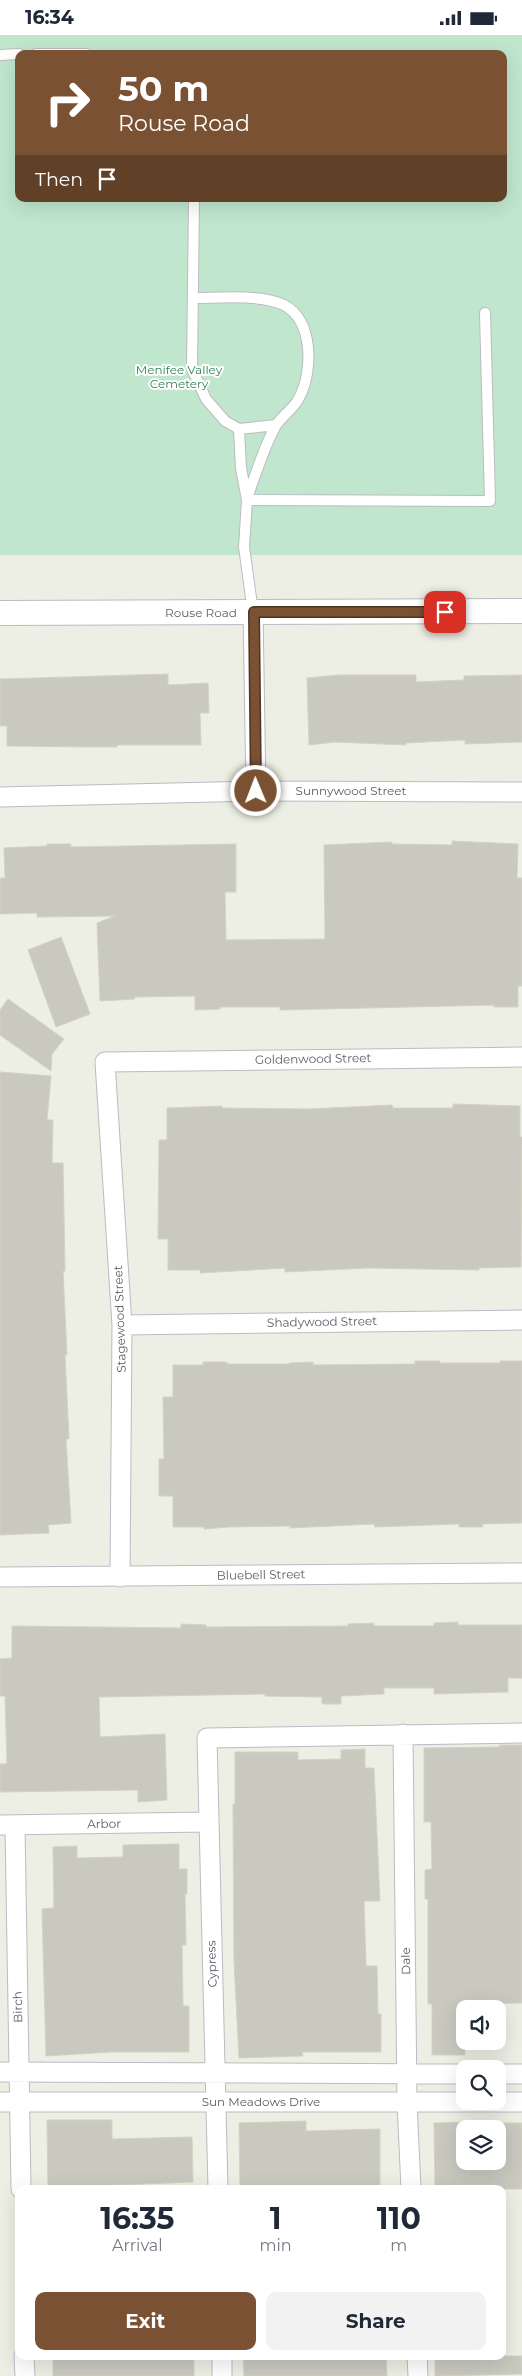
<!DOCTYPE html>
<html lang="en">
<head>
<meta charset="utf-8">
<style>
	body { margin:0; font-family:Montserrat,sans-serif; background:#f2f2f3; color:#1f2937; height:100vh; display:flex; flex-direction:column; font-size:19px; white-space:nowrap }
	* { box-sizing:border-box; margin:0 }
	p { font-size:16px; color:#747a83 }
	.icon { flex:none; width:28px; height:28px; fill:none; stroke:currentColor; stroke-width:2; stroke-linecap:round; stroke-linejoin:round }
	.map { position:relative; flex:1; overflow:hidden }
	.drawer { position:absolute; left:15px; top:2150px; width:491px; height:175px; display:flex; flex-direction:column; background:#fff; border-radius:10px; box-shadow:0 5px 20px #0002 }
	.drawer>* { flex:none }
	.guide { position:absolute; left:15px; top:15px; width:492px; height:152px; border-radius:10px; box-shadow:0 5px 20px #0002; background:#7a5133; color:#fff; overflow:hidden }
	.fabs { position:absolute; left:456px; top:1965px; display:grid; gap:10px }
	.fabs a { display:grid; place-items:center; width:50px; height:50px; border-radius:10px; background:#fff; box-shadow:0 5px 20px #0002; font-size:25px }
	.pin { position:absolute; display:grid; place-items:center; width:42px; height:42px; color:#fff; margin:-21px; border-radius:10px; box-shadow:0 2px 8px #0006 }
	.me { position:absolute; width:55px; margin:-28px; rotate:359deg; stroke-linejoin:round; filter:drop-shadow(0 0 4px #0008) }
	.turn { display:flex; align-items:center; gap:18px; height:105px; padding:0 20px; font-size:22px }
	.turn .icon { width:65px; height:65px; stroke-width:2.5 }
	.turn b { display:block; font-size:35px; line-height:42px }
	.then { display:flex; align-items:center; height:48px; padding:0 20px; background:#0003; gap:10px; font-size:19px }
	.eta { display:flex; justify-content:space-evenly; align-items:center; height:85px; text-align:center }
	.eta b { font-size:30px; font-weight:700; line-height:35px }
	.action { display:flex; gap:10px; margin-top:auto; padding:10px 20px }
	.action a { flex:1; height:58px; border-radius:10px; background:#7a5133; color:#fff; font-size:20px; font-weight:700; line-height:58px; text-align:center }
	.action a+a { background:#f2f2f3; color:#1f2937 }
	.status { display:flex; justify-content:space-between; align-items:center; height:35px; padding:0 25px; background:#fff; direction:ltr }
	.status svg { height:14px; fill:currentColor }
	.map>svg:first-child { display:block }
</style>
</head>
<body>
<div class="status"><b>16:34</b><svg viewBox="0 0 49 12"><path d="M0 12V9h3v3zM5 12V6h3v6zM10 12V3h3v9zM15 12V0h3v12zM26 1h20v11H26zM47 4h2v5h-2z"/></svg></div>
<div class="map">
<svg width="522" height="2341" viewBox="0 0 522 2341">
	<rect width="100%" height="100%" fill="#edeee4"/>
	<path fill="#c0e6ce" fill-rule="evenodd" d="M 0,0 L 522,0 L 522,520 L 0,520 ZM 19,19 L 504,19 L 504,164 L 19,164 Z"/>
	<path fill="#c9c9c0" stroke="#d2d3c2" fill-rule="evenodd" d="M 168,639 L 168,650 L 208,648 L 209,678 L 200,678 L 201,710 L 117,710 L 117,712 L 92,712 L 7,711 L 7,691 L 0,691 L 0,644 Z
		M 339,640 L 416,640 L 416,647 L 464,645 L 464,641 L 522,640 L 522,707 L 465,709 L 465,705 L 406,708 L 406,710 L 335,707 L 309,710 L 307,643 Z
		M 452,806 L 518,809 L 517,843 L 522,843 L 522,951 L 518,951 L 518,972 L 494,972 L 494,970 L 280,975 L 280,972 L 220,972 L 220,974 L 195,975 L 195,961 L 134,962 L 135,964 L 100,966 L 97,888 L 115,881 L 37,882 L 37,878 L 0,879 L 0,843 L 5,843 L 4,813 L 47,811 L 47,809 L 71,809 L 71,812 L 236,809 L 236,857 L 225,857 L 226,905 L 325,904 L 324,810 L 392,807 L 392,809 L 452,810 Z
		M 61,902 L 90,979 L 56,992 L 28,915 Z
		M 8,964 L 64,1004 L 52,1019 L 51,1036 L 0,1000 L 0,975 Z
		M 0,1037 L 51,1041 L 47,1085 L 53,1085 L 52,1128 L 63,1128 L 65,1236 L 63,1236 L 67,1320 L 65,1320 L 69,1404 L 66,1404 L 71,1488 L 48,1490 L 49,1498 L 0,1500 Z
		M 453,1069 L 520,1071 L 520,1102 L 522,1102 L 521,1232 L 479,1233 L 479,1235 L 368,1233 L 285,1237 L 285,1233 L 200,1238 L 200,1235 L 168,1235 L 168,1204 L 158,1204 L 159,1105 L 167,1105 L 167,1073 L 222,1071 L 222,1073 L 309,1074 L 392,1070 L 393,1073 L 453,1073 Z
		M 415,1326 L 440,1326 L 440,1328 L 500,1328 L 500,1326 L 522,1326 L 522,1488 L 482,1489 L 483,1492 L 459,1492 L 459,1489 L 375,1492 L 374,1489 L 290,1493 L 290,1491 L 228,1492 L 204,1494 L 204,1492 L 173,1492 L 173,1461 L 159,1461 L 159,1424 L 164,1424 L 163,1362 L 173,1362 L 173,1330 L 203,1330 L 203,1327 L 227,1327 L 227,1329 L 289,1329 L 289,1328 L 313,1327 L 313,1330 L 415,1329 Z
		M 458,1587 L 458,1590 L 522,1590 L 522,1643 L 508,1643 L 508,1657 L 434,1659 L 434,1653 L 384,1653 L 384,1659 L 341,1661 L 341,1669 L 322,1669 L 322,1662 L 265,1661 L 265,1659 L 99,1662 L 100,1702 L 165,1699 L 167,1765 L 138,1767 L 138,1755 L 0,1757 L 0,1729 L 7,1729 L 5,1661 L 0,1661 L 0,1624 L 12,1623 L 12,1591 L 181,1593 L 181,1589 L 206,1590 L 206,1592 L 348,1591 L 348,1589 L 374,1588 L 374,1591 L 434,1591 L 434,1588 Z
		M 499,1710 L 522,1710 L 522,1968 L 465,1969 L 465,2020 L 432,2020 L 432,1969 L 428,1969 L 428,1864 L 425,1864 L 425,1835 L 432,1834 L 431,1787 L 424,1787 L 424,1713 L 500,1712 Z
		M 365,1714 L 365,1733 L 374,1733 L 380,1866 L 364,1866 L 366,1931 L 377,1931 L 378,1979 L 381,1979 L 381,2017 L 302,2017 L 303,2021 L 239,2023 L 234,1927 L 233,1769 L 235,1769 L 235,1717 L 298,1717 L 298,1725 L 341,1724 L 341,1715 Z
		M 179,1809 L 179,1834 L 187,1834 L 187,1859 L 185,1859 L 186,1910 L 182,1910 L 183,1971 L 189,1971 L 189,2017 L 111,2017 L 46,2021 L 42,1874 L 54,1873 L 53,1812 L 77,1811 L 77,1823 L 123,1822 L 123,1810 Z
		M 47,2085 L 112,2085 L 112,2104 L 192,2102 L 193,2147 L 114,2150 L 114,2154 L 48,2154 Z
		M 306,2086 L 306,2096 L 380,2094 L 380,2154 L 240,2154 L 239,2088 Z
		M 498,2086 L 498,2088 L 522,2088 L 522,2154 L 435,2154 L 434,2088 ZM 465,2094 L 498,2094 L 498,2126 L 465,2126 Z
		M 53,2321 L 194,2321 L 194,2341 L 53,2341 Z
		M 243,2321 L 386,2321 L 387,2341 L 244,2341 Z
		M 435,2321 L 522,2321 L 522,2339 L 435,2341 Z"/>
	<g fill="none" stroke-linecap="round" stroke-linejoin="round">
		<defs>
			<path id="service" d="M 36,19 L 87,19
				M 0,20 L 19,19
				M 194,164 L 192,334 L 206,364 L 225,386 L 239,394 L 241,433 L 247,465 L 244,512 L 253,577
				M 193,263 C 219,263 261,259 284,270 C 314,286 313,337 299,363 C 294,374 281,381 275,392 C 263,414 256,439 247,463
				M 239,394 L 276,390
				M 247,465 L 490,466 L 485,278"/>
			<path id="minor" d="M 253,577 L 256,756
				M 0,762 L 256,756 L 522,757
				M 122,1290 L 522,1285
				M 0,1542 L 522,1538
				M 120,1542 L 122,1290 L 105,1027 L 522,1022
				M 403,1699 L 407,2067 L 411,2154
				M 0,1790 L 208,1787
				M 15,1790 L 21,2154
				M 0,2037 L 465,2039
				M 498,2039 L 522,2039
				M 0,2067 L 522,2067
				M 218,2154 L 207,1703 L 522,1698
				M 24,2321 L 25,2341
				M 222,2321 L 222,2341
				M 417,2321 L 418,2341"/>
			<path id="tertiary" d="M 0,578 L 522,576"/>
		</defs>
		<use href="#service" stroke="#bcbbc3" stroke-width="12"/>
		<use href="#minor" stroke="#bcbbc3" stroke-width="21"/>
		<use href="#tertiary" stroke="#bcbbc3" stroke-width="26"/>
		<use href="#service" stroke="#fff" stroke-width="10"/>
		<use href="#minor" stroke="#fff" stroke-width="19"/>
		<use href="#tertiary" stroke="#fff" stroke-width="24"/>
	</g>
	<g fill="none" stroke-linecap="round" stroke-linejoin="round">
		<defs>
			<path id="route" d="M 256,756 L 254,577 L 445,577"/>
		</defs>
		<use href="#route" stroke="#4f3521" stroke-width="12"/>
		<use href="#route" stroke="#7a5133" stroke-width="9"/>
	</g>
	<g text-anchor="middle" stroke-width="4" stroke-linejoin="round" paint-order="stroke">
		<g font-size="12" fill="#348454" stroke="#fff">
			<text x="179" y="339">Menifee Valley<tspan x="179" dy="14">Cemetery</tspan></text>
		</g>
		<g font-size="12" fill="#5c5c65" stroke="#fff">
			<text x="201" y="582">Rouse Road</text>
			<text x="351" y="760">Sunnywood Street</text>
			<text transform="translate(313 1024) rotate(-1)" y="4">Goldenwood Street</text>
			<text transform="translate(120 1284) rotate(-92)" y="4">Stagewood Street</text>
			<text transform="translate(322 1287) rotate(-1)" y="4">Shadywood Street</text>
			<text transform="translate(261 1540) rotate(-1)" y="4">Bluebell Street</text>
			<text transform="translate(104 1789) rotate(-1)" y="4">Arbor</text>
			<text transform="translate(406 1926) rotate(-91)" y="4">Dale</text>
			<text transform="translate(212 1929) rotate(-92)" y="4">Cypress</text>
			<text transform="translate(18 1972) rotate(-91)" y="4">Birch</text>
			<text x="261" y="2071">Sun Meadows Drive</text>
		</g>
	</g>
</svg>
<div class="fabs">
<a><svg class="icon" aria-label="sound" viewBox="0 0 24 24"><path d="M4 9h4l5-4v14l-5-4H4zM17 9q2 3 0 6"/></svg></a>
<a><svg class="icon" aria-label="search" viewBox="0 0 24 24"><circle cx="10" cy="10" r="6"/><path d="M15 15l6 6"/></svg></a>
<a><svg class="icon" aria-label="layers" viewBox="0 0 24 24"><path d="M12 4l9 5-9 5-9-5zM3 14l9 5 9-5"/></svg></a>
</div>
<div class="pin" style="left:445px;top:577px;background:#d93025"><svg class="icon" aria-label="arrive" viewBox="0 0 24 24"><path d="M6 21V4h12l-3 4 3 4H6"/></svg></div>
<svg class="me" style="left:256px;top:756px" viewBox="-20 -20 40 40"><circle r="17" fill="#7a5133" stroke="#fff" stroke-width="3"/><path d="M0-11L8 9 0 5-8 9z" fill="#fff"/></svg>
<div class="guide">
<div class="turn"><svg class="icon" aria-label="right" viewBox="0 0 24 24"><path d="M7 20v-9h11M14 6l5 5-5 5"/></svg><div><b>50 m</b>Rouse Road</div></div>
<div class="then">Then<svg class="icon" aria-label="arrive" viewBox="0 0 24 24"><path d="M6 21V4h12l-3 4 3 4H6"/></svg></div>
</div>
<section class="drawer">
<div class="eta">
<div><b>16:35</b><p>Arrival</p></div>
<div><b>1</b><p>min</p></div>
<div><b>110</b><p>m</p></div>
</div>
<div class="action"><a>Exit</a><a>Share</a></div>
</section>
</div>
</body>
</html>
